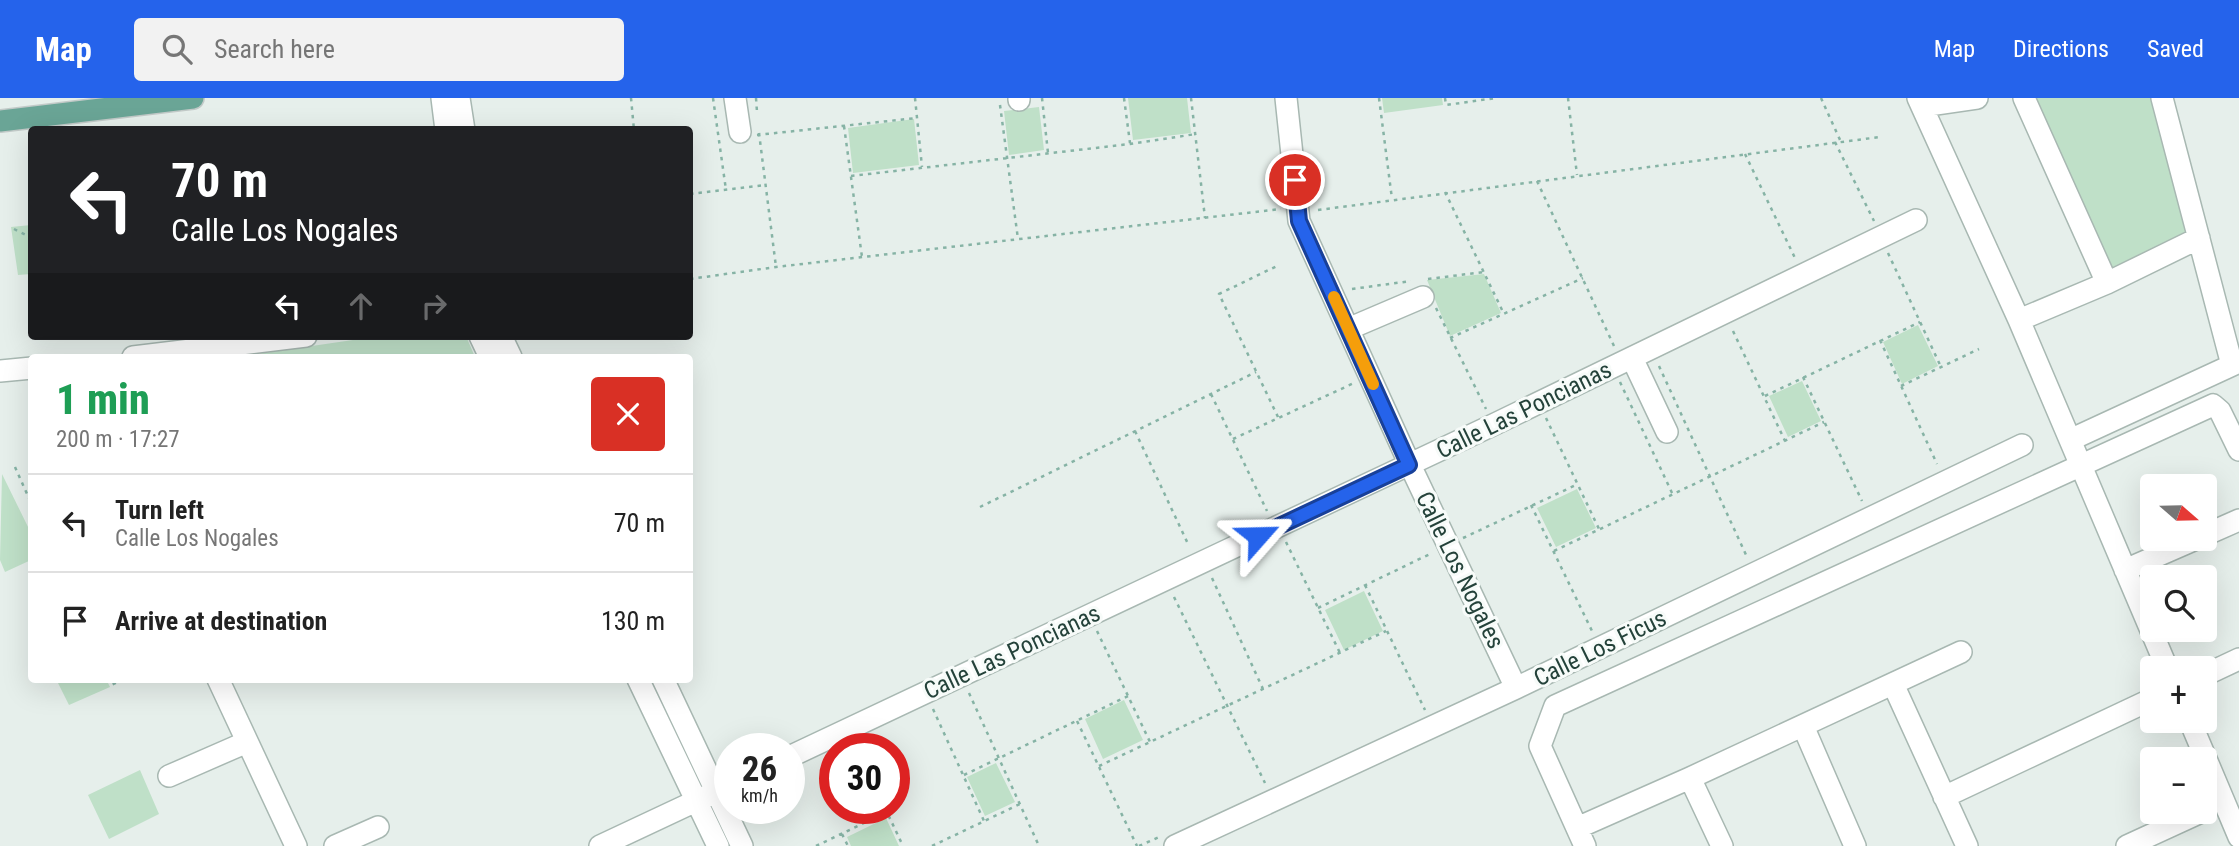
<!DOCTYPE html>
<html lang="en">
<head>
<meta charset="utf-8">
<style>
	body { margin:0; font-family:"Roboto Condensed",sans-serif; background:#f2f2f2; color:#222; height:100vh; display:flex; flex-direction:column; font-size:26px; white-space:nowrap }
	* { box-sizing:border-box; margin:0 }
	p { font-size:23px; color:#767676 }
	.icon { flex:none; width:38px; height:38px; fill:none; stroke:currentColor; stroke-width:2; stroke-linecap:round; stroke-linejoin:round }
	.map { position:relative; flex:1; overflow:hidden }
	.drawer { position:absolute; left:28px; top:256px; width:665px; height:329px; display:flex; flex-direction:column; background:#fff; border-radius:7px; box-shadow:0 7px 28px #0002 }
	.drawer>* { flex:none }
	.banner { position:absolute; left:28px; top:28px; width:665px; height:214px; border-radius:7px; box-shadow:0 7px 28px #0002; background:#202124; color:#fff; overflow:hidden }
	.needle { width:46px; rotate:110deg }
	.fabs { position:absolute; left:2140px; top:376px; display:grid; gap:14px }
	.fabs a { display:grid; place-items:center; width:77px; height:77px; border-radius:7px; background:#fff; box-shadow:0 7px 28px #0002; font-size:35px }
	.speed { position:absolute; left:714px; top:635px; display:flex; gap:14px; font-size:35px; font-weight:700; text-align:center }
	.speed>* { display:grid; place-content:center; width:91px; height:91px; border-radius:50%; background:#fff; box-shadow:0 7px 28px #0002; line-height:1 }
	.speed small { font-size:18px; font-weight:400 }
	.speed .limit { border:10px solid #d22; background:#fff; color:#111 }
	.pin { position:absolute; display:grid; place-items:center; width:60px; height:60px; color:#fff; margin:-30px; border:4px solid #fff; border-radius:50%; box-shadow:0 2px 7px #0007 }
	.me { position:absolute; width:77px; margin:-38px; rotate:65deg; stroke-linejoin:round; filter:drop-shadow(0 0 5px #0008) }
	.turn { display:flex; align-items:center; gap:24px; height:147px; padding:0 28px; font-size:32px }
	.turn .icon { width:91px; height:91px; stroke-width:2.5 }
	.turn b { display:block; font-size:49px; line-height:60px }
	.lanes { display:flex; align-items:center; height:66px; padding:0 28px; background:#0003; justify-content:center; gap:35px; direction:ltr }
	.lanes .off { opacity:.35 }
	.round { display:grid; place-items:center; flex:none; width:74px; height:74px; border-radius:7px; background:#f2f2f2 }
	.head { display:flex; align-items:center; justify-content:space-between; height:119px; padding:0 28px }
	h1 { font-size:42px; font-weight:800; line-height:52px; color:#1e9e55 }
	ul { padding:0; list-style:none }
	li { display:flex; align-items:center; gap:21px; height:98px; padding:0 28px; border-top:2px solid #e0e0e0 }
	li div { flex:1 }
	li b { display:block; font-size:26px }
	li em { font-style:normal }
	header { display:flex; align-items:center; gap:42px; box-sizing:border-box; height:98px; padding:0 35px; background:#2563eb; color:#fff }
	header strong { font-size:33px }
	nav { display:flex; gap:38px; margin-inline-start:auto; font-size:24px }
	.search { width:490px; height:63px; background:#f2f2f2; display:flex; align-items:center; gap:18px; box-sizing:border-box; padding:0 24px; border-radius:7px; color:#767676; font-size:26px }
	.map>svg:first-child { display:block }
</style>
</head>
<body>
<header>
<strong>Map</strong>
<div class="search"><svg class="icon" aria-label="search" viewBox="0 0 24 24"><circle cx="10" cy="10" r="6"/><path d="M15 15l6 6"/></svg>Search here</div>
<nav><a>Map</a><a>Directions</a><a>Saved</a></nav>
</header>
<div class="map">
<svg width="2239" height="748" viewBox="0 0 2239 748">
	<rect width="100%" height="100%" fill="#e6efeb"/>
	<path fill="#bfe0c8" d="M 1128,0 L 1187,0 L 1191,35 L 1133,42 Z
		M 1382,0 L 1442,0 L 1443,7 L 1384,15 Z
		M 2036,0 L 2154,0 L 2187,135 L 2110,171 Z
		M 1039,9 L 1044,52 L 1009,57 L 1004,13 Z
		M 914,21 L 919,67 L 853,75 L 848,30 Z
		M 31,127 L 31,176 L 18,177 L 11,129 Z
		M 1484,176 L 1501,215 L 1450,238 L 1427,182 Z
		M 1918,227 L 1938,268 L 1902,286 L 1883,244 Z
		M 380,238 L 466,238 L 475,259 L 237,259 Z
		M 1802,283 L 1821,323 L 1788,339 L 1769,298 Z
		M 2,376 L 31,435 L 31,462 L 5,474 L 0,462 Z
		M 1577,391 L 1596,430 L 1556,449 L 1537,410 Z
		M 1364,493 L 1383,533 L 1344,552 L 1325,512 Z
		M 56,581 L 106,581 L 110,589 L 69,607 Z
		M 1124,602 L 1143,642 L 1103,661 L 1085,621 Z
		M 996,665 L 1015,704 L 985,718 L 967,679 Z
		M 140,672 L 159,716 L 109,741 L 88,697 Z
		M 886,720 L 899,748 L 851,748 L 847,739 Z"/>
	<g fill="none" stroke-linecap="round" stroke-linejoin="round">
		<defs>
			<path id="minor" d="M 442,0 L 446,32
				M 459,0 L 464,32
				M 735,0 L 740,34
				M 1019,0 L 1019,2
				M 1286,0 L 1299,123 L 1410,367 L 1516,590
				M 1918,0 L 2019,222 L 2167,570
				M 2024,0 L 2107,185
				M 2162,0 L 2232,267
				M 1922,8 L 1977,0
				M 2019,222 L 2107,185 L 2199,140
				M 1348,231 L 1423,199
				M 480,238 L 490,259
				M 501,238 L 511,259
				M 133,259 L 306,238
				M 1632,260 L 1667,334
				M 0,273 L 32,270
				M 2070,342 L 2239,264
				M 2205,437 L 2239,422
				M 2125,472 L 2196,441
				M 2205,577 L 2239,561
				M 218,581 L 296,748
				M 638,581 L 718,748
				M 663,581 L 742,748
				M 1893,586 L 1967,748
				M 2190,623 L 2239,739
				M 1803,628 L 1855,748
				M 789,659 L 1495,326 L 1916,122
				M 169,678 L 247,644
				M 1690,680 L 1722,748
				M 1944,699 L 2152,601
				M 1577,730 L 1690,680 L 1961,554
				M 335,748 L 378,729
				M 600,748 L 730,687
				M 1175,748 L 1516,590 L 2022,347
				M 1585,748 L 1540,648 L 1555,608 L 2213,307 L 2220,313 L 2239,352
				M 2127,748 L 2201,714"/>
			<path id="major" d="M 0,23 L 193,0"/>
		</defs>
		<use href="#minor" stroke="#a8b8b2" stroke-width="24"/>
		<use href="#major" stroke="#c2cac8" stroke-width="24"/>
		<path stroke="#86b3a5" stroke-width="2.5" stroke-dasharray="3.5 5" stroke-linecap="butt" d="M 631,0 L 634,32
			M 713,0 L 726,92
			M 756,0 L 757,14
			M 915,0 L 922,69
			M 1042,0 L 1048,55
			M 1124,0 L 1130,45
			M 1191,0 L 1205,120
			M 1379,0 L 1392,101
			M 1445,0 L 1446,7 L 1496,0
			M 1568,0 L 1577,77
			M 1821,0 L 1841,44
			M 1000,7 L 1018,141
			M 844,28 L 862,159
			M 759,35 L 776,169
			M 757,37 L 917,20
			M 1835,44 L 1874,123
			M 1745,56 L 1795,160
			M 851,78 L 1130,46 L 1196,36
			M 1537,83 L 1614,248
			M 1445,94 L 1504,216
			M 690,96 L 765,87
			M 1318,112 L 1880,39
			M 14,131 L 32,140
			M 1888,155 L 1941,269
			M 690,181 L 776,169 L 1281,111
			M 1428,181 L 1484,174
			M 1352,191 L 1411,183
			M 1436,210 L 1486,311
			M 1733,233 L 1785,343
			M 1450,240 L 1583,180
			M 1880,242 L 1937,366
			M 1659,268 L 1747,459
			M 1803,279 L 1862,403
			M 1620,284 L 1673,397
			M 1901,288 L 1979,251
			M 1211,296 L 1267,413
			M 1765,298 L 1920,224
			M 1278,319 L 1219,196 L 1279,167
			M 1546,320 L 1599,431
			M 1135,333 L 1189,448
			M 1233,341 L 1354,285
			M 15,369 L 32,407
			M 1531,407 L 1592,533
			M 980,409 L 1256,274
			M 1463,440 L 1578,386
			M 1286,444 L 1340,555
			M 1554,453 L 1824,324
			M 1212,480 L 1263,591
			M 1365,487 L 1425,612
			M 1174,499 L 1265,685
			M 1318,510 L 1432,455
			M 1097,533 L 1150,644
			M 108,581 L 111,587 L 125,581
			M 969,595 L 1039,748
			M 933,611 L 984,723
			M 1077,623 L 1137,748
			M 1099,668 L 1386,533
			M 964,677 L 1128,598
			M 885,710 L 903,748
			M 842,736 L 848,748
			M 816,748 L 887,714
			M 932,748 L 1020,706
			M 1139,748 L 1159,739"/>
		<use href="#minor" stroke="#fff" stroke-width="21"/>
		<use href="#major" stroke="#6aa596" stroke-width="21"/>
	</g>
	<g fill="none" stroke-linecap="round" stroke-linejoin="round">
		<defs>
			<path id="route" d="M 1258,438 L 1409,367 L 1299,123 L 1295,82"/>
		</defs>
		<use href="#route" stroke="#184099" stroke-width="18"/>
		<use href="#route" stroke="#2563eb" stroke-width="12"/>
		<path stroke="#f59e0b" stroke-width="12" d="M 1334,199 L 1373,286"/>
	</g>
	<g text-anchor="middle" stroke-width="6" stroke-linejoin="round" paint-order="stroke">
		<g font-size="24" fill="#24423a" stroke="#f7fbf9">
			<text transform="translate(1524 312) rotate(-26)" y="8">Calle Las Poncianas</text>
			<text transform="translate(1460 472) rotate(64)" y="8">Calle Los Nogales</text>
			<text transform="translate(1600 550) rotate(-26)" y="8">Calle Los Ficus</text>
			<text transform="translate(1012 554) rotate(-25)" y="8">Calle Las Poncianas</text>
		</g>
	</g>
</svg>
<div class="fabs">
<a><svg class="needle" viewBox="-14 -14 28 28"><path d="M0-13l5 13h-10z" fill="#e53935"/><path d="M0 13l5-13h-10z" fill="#767676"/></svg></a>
<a><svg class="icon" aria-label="search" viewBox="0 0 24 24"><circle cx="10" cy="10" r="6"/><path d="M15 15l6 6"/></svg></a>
<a>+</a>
<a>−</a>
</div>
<div class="speed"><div>26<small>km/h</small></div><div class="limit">30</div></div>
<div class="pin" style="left:1295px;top:82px;background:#d93025"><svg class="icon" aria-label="arrive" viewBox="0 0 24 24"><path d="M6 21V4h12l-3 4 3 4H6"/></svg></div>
<svg class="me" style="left:1258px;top:438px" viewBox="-20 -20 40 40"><path d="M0-17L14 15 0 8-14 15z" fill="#2563eb" stroke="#fff" stroke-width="4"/></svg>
<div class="banner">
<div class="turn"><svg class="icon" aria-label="left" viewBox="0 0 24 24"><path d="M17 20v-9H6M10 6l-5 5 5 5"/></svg><div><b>70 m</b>Calle Los Nogales</div></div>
<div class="lanes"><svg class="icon" aria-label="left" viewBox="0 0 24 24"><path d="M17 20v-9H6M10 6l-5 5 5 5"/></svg><svg class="icon off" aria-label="ahead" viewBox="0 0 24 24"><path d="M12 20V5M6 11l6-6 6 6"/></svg><svg class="icon off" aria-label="right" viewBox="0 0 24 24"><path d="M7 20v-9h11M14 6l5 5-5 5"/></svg></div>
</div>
<section class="drawer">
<div class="head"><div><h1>1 min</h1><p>200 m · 17:27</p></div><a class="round" style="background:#d93025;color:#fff"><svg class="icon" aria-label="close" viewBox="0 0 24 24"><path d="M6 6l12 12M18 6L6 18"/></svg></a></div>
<ul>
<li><svg class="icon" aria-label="left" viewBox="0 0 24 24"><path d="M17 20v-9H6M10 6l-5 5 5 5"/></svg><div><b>Turn left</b><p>Calle Los Nogales</p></div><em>70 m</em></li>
<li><svg class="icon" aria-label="arrive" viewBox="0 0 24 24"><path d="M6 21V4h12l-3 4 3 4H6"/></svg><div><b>Arrive at destination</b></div><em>130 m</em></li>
</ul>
</section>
</div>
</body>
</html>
